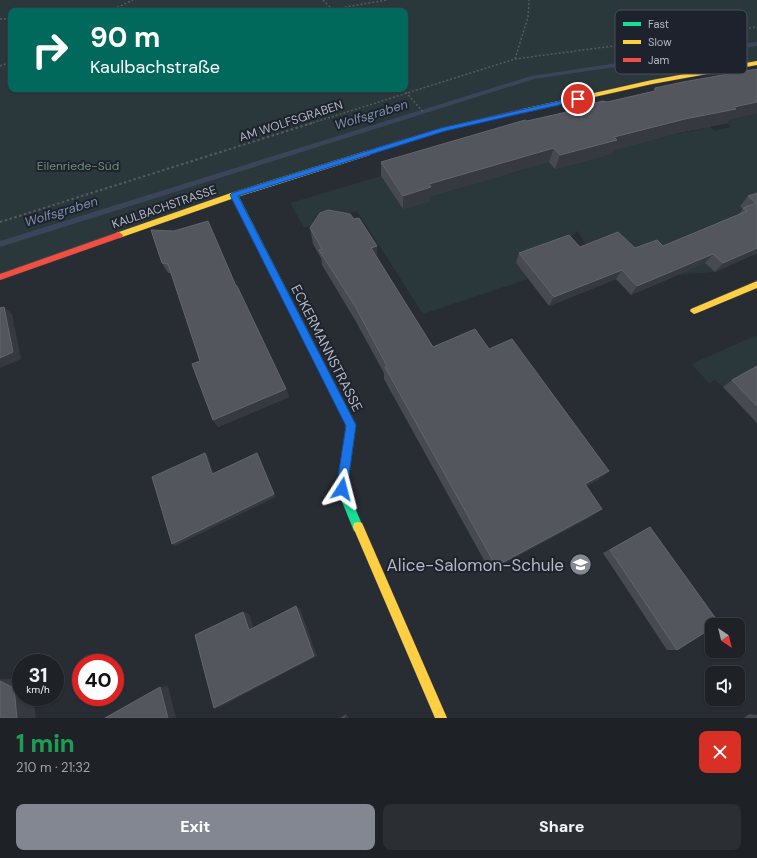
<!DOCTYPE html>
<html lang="en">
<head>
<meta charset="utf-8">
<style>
	body { margin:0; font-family:"DM Sans",sans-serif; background:#2b2e32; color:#f1f3f6; height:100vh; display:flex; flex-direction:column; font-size:15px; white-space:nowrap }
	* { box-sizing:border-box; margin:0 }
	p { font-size:13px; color:#a1a3a7 }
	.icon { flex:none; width:22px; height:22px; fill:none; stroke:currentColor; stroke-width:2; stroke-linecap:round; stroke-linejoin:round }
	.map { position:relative; height:718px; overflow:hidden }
	.drawer { display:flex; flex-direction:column; background:#1e2126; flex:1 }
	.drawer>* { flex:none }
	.hud { position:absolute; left:8px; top:8px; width:400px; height:84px; border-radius:8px; box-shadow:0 1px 3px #0004,0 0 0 1px #3c3e43; background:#00695c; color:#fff; overflow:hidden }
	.needle { width:26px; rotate:145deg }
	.tools { position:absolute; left:705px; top:618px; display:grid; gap:8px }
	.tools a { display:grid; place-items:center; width:40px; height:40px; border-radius:8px; background:#1e2126; box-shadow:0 1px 3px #0004,0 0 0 1px #3c3e43; font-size:20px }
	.speed { position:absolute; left:12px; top:654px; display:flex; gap:8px; font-size:20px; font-weight:700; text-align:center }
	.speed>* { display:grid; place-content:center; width:52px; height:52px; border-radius:50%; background:#1e2126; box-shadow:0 1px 3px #0004,0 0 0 1px #3c3e43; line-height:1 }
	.speed small { font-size:10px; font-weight:400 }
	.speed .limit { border:6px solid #d22; background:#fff; color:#111 }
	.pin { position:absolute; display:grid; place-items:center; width:34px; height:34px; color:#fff; margin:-17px; border:2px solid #fff; border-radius:50%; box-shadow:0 1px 4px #0007 }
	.me { position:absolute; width:44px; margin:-22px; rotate:9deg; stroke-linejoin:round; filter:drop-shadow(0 0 3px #0008) }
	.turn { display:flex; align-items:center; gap:14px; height:84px; padding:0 16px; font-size:18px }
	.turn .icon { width:52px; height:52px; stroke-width:2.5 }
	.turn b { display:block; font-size:28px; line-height:34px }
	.round { display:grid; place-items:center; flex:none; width:42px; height:42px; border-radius:8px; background:#2b2e32 }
	.head { display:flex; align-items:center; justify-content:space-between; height:68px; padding:0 16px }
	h1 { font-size:24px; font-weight:800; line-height:30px; color:#1e9e55 }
	.button { display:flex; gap:8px; margin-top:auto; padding:8px 16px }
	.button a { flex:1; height:46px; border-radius:8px; background:#828791; color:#fff; font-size:16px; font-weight:800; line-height:46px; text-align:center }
	.button a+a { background:#2b2e32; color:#f1f3f6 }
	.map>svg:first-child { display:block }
</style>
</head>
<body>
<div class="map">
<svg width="757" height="718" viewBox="0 0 757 718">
	<rect width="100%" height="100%" fill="#282c33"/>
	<path fill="#2a383b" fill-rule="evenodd" d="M 0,0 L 757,0 L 757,63 L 443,129 L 0,275 ZM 11,11 L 405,11 L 405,89 L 11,89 Z
		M 757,114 L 757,200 L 748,213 L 757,237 L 757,254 L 751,256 L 721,229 L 715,272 L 677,275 L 650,249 L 590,251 L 577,231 L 565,244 L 516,263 L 528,279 L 423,314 L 357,211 L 304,228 L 290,203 L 381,176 L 403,209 L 424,193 L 513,173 L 549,162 L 600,153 L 603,156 L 611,154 L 608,151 L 635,144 L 671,127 L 678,134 L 704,128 L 703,127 L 709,126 L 715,131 L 731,127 L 725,121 Z
		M 757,335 L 757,369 L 723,387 L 715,380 L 709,383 L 691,364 Z"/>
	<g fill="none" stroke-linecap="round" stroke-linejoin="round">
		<path fill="#3a455a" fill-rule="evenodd" d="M 757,42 L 757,46 L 534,79 L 0,247 L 0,241 L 531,76 Z"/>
		<defs>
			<path id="fast" d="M 234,192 L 238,195 L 356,425 L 347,489 L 363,527 L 362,531 L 358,532 L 354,531 L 337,489 L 346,425 L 230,195 Z"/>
			<path id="slow" d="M 757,61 L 757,65 L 652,84 L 523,113 L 520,111 L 523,109 L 652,80 Z
				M 366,151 L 368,151 L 371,153 L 370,155 L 237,197 L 122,237 L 119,238 L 115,235 L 116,233 L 231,193 Z
				M 757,281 L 757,288 L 697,313 L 694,314 L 690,311 L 691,309 Z
				M 358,522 L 362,523 L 447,718 L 435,718 L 353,527 L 354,523 Z"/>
			<path id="jam" d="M 523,109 L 525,110 L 525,112 L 445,131 L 368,155 L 365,153 L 366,151 L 441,128 Z
				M 119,232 L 123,235 L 122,237 L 0,280 L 0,274 Z"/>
		</defs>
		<use href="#fast" stroke="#44474c" stroke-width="1"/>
		<use href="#slow" stroke="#44474c" stroke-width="1"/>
		<use href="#jam" stroke="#44474c" stroke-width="1"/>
		<path stroke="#575a5f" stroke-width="1.5" stroke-dasharray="2 2" stroke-linecap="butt" d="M 323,0 L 334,11
			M 110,11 L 133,0
			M 321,11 L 387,0
			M 0,19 L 11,19
			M 515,59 L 528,17 L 529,0
			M 0,66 L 11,62
			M 403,89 L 424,113
			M 309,124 L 515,59 L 757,27"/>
		<path stroke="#575a5f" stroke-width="2" stroke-dasharray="2.5 2.5" stroke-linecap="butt" d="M 0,222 L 312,123"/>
		<use href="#fast" fill="#16e098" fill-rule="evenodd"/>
		<use href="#slow" fill="#ffcf43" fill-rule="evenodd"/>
		<use href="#jam" fill="#f24e42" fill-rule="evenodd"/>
	</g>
	<path fill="#474a51" d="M 655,88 L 729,120 L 727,123 L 677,133 L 613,150 L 611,154 L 555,169 L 549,162 L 430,196 L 430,201 L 403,209 L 381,176 L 381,162 L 527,121 L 578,109 L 578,107 L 607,102 L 654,91 Z
		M 757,193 L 757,253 L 715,272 L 705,263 L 631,295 L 616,279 L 549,306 L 516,263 L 519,253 L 580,247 L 635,248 L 663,246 L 738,215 L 743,209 L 740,206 L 748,196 Z
		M 310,228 L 377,257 L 433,347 L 489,349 L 609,471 L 598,480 L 586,486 L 592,516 L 490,571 L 384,379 L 384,373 L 355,320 L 322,265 L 321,258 L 313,244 Z
		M 151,230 L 236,286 L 286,389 L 289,397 L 218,427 L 213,420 L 200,361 L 171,273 L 168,273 L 162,263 Z
		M 757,366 L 757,423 L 723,387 L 732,380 Z
		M 650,527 L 677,650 L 667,650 L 603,553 Z
		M 346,714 L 348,718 L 340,718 Z
		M 749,714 L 757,715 L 757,718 L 744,718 Z"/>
	<path fill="#363940" d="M 757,102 L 757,114 L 729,120 L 727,123 L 677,133 L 613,150 L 611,154 L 555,169 L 560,155 L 614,137 L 734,107 Z
		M 554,148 L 549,162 L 430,196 L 430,201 L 403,209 L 403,196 L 429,184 Z
		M 377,246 L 377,261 L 371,248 Z
		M 757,248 L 757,253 L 715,272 L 723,263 Z
		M 713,254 L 705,263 L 631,295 L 637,286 Z
		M 622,270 L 616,279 L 549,306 L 554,297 Z
		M 4,307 L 12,314 L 21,359 L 0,368 L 0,358 Z
		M 286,389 L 289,397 L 218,427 L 213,420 Z
		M 205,453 L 208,456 L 215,477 L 212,474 Z
		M 257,453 L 276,497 L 175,546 L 172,544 Z
		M 609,471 L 598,480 L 575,492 L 585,484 Z
		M 602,509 L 592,516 L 490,571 L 496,566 Z
		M 296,606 L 300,609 L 317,656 L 222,706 L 214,708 Z
		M 243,612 L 249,614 L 255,631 L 249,630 Z
		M 0,679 L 16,679 L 21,682 L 21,697 L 33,697 L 36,718 L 17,718 L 0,681 Z
		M 168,686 L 176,718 L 168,718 L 160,687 Z
		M 346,714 L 348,718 L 345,718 L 345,717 Z"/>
	<path fill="#53565d" stroke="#62656d" d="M 757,69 L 757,102 L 734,107 L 736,109 L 685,119 L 614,137 L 617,140 L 560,155 L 554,148 L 429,184 L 431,187 L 403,196 L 381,162 L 525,120 L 527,121 L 580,109 L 578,107 L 603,101 L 607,102 L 655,91 L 655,88 L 683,82 Z
		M 757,193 L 757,248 L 723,263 L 713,254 L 637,286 L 622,270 L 554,297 L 519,253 L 569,235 L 580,247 L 618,232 L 635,248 L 657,240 L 663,246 L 747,211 L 743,208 L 756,203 L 748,196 Z
		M 328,210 L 350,214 L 354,219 L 359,218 L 377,246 L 371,248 L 433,347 L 475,329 L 489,349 L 512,339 L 609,471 L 585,484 L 602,509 L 496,566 L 385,367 L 387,366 L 355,306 L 319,250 L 322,249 L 310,228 L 320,213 Z
		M 208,221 L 236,286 L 237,286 L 286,389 L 213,420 L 192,364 L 200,361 L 168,264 L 162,263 L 151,230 L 174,231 Z
		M 4,307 L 13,352 L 0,358 L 0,308 Z
		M 757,366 L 757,406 L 732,380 Z
		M 205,453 L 212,474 L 257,453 L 274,494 L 172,544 L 152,477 Z
		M 650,527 L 719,623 L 716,625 L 712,625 L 712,628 L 677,650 L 610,550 Z
		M 296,606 L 314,656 L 214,708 L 195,635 L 243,612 L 249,630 Z
		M 0,681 L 14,688 L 17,718 L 0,718 Z
		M 160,687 L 168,718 L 105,718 Z"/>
	<path fill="#1a73e8" stroke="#114b97" d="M 578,97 L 580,98 L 580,100 L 445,131 L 238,196 L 356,425 L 347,489 L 345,492 L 342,494 L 338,492 L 336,489 L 346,426 L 230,195 L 232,193 L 441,128 Z"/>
	<defs>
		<symbol id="university-disc" viewBox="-11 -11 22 22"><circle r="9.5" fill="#828791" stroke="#1d222c"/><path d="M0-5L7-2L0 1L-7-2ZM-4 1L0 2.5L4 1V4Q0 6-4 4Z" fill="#fff"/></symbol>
	</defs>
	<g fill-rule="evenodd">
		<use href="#university-disc" x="568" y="552" width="25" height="25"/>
	</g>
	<g text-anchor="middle" stroke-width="4" stroke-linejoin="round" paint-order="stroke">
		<g font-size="12" fill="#b3b8c4" stroke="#1d222c">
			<text transform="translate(291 121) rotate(-18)" y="4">AM WOLFSGRABEN</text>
			<text transform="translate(164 207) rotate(-19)" y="4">KAULBACHSTRASSE</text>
		</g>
		<g font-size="12" fill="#6d9178" stroke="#1d222c">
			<text x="78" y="170">Eilenriede-Süd</text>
		</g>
		<g font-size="13" font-style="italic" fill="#7e8da8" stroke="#1d222c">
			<text transform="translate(371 114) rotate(-17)" y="5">Wolfsgraben</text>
			<text transform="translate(61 211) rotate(-17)" y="5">Wolfsgraben</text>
		</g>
		<g font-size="14" fill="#b3b8c4" stroke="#1d222c">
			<text transform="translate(327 348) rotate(63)" y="5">ECKERMANNSTRASSE</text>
		</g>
		<g font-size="17" fill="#b3b8c4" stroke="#1d222c" text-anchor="end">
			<text x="564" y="571">Alice-Salomon-Schule</text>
		</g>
	</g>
	<rect x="615" y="10" width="132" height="64" rx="6" fill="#1d222c" stroke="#4a4f5a" stroke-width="1"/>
	<rect x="623" y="22" width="18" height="4" fill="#16e098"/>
	<rect x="623" y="40" width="18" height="4" fill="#ffcf43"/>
	<rect x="623" y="58" width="18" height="4" fill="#f24e42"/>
	<g font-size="11" fill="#b3b8c4">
		<text x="648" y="28">Fast</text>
		<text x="648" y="46">Slow</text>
		<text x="648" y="64">Jam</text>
	</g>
</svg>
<div class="tools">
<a><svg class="needle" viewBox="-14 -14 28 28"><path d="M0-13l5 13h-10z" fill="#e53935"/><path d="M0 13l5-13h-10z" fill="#a1a3a7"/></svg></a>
<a><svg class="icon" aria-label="sound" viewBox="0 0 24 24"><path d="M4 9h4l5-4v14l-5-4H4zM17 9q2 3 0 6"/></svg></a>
</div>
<div class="speed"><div>31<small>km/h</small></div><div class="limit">40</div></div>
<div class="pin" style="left:578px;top:99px;background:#d93025"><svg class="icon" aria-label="arrive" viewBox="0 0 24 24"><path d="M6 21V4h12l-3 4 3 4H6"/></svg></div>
<svg class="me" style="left:342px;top:489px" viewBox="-20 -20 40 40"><path d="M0-17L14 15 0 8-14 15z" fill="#1a73e8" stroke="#fff" stroke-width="4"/></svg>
<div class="hud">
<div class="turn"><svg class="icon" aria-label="right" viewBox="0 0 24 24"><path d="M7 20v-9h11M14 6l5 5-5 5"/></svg><div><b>90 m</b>Kaulbachstraße</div></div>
</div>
</div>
<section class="drawer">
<div class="head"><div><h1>1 min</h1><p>210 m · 21:32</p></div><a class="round" style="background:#d93025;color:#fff"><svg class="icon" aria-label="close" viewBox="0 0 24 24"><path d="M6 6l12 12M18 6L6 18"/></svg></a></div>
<div class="button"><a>Exit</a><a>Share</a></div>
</section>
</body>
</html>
